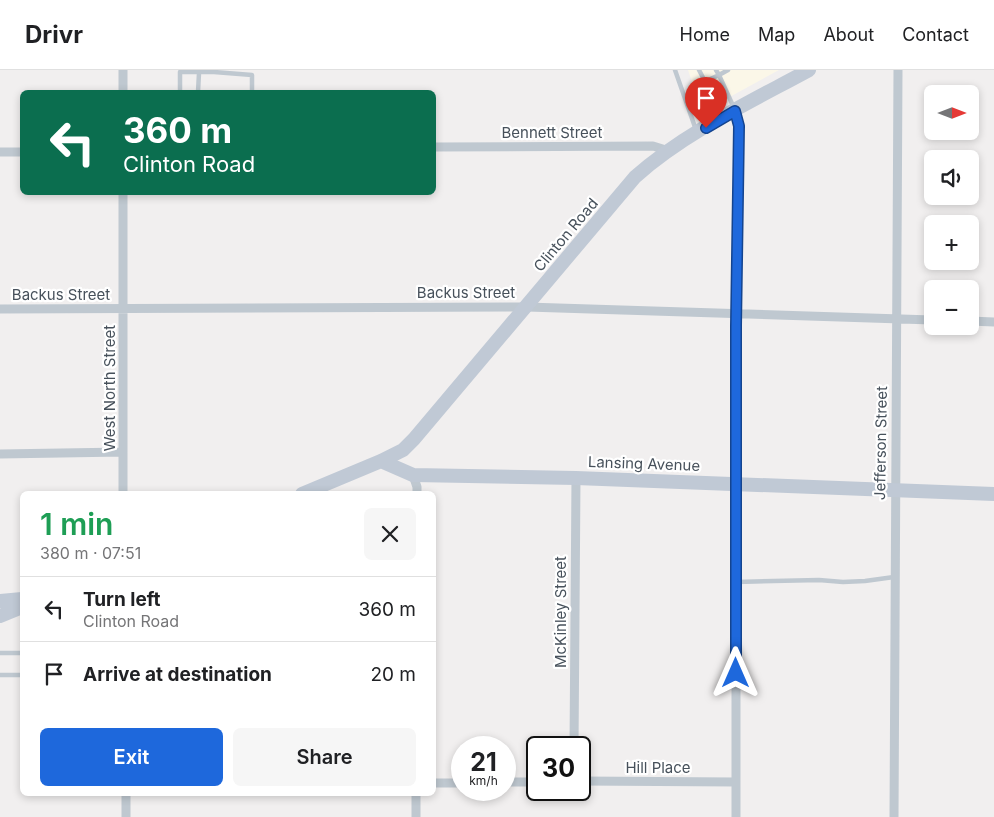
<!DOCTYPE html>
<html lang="en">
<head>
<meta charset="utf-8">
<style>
	body { margin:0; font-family:Inter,sans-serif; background:#f6f6f6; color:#202124; height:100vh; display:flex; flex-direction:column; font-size:19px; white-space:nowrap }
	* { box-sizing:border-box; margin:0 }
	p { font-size:16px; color:#757577 }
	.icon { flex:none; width:28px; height:28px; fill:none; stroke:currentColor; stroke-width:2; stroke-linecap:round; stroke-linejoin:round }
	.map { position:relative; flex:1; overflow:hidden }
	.side { position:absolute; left:20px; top:421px; width:416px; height:305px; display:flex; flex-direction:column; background:#fff; border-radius:8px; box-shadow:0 2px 8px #0003 }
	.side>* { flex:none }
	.hud { position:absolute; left:20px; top:20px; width:416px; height:105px; border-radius:8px; box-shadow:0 2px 8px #0003; background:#0b6e4f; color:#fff; overflow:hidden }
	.needle { width:32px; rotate:90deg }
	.buttons { position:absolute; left:924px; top:15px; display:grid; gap:10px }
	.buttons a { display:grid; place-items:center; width:55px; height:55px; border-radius:8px; background:#fff; box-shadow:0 2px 8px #0003; font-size:25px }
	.speed { position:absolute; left:451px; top:666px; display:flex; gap:10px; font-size:25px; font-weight:700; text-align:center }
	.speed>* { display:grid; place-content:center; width:65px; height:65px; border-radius:50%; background:#fff; box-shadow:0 2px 8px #0003; line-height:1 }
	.speed small { font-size:12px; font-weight:400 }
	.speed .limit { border:2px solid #111; border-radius:8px; background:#fff; color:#111 }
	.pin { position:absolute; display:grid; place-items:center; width:42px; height:42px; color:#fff; margin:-51px -21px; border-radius:50% 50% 50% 0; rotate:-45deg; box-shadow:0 0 5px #0007 }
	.pin .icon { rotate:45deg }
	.me { position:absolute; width:55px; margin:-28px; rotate:0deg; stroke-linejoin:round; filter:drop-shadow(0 0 4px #0008) }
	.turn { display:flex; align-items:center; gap:18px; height:105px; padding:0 20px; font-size:22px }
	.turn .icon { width:65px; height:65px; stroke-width:2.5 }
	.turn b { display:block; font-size:35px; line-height:42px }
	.round { display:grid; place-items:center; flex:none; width:52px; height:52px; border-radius:8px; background:#f6f6f6 }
	.head { display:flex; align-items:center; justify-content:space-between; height:85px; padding:0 20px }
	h1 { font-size:30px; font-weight:600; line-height:38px; color:#1e9e55 }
	.action { display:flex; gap:10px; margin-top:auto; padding:10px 20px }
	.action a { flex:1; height:58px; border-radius:8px; background:#1e68dc; color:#fff; font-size:20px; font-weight:600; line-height:58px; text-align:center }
	.action a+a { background:#f6f6f6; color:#202124 }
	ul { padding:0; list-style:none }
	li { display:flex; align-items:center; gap:15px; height:65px; padding:0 20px; border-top:1px solid #e0e0e0 }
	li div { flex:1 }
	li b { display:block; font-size:19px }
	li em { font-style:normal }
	header { display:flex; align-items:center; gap:30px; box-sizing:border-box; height:70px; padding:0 25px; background:#fff; border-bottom:1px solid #e0e0e0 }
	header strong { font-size:24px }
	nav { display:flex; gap:28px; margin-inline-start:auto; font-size:18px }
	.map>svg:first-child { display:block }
</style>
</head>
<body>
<header>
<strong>Drivr</strong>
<nav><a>Home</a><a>Map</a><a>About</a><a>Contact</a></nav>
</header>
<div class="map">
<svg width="994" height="747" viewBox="0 0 994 747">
	<rect width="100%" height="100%" fill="#f1efef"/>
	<path fill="#fbf7e8" d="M 688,0 L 779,0 L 702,42 Z"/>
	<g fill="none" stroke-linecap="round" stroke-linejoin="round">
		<path stroke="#bfc8d0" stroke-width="4.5" d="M 675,0 L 696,60
			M 699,0 L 722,44
			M 728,0 L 719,5 L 734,38
			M 706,11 L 719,5 L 716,0
			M 180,22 L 180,2 L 214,2 L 252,5 L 252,22
			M 198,22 L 199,3
			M 736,512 L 819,510 L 843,512 L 865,511 L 894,507
			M 0,583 L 22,583
			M 0,605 L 22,605"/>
		<path stroke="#bfc8d0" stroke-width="9" d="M 123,0 L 123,22
			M 735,41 L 739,56 L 736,256 L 736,747
			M 434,77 L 653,76 L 669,81
			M 0,82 L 22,82
			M 123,122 L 123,424
			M 0,239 L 527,237 L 932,250
			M 970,251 L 994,252
			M 0,384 L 123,382
			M 413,405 L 417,417 L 417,424
			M 574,678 L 576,408
			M 580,711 L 736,712
			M 505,712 L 538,712
			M 434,713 L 462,713
			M 126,724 L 126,747
			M 416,747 L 416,724
			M 894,747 L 898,0"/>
		<path stroke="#c0c9d5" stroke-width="14" d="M 381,391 L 413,405 L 576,408 L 994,424
			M 302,424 L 381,391 L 403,380 L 414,369 L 635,107 C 684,63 752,31 809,0
			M 0,531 L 22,529
			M 0,546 L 22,537"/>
	</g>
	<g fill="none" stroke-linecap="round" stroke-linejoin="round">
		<defs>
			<path id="route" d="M 706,58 L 735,41 L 739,56 L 736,256 L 736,603"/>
		</defs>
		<use href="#route" stroke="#14448f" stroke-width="12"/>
		<use href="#route" stroke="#1e68dc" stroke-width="9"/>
	</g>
	<g text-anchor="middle" stroke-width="4.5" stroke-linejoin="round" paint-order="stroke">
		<g font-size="15" fill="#47515b" stroke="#fff">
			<text x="552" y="68">Bennett Street</text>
			<text transform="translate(566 165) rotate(-50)" y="5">Clinton Road</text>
			<text x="466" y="228">Backus Street</text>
			<text x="61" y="230">Backus Street</text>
			<text transform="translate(110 318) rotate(-90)" y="5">West North Street</text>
			<text transform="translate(881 373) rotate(-89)" y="5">Jefferson Street</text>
			<text transform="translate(644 394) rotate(2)" y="5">Lansing Avenue</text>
			<text transform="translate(561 542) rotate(-90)" y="5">McKinley Street</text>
			<text x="658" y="703">Hill Place</text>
		</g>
	</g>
</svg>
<div class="buttons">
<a><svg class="needle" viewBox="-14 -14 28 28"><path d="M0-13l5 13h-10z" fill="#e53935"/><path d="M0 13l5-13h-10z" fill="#757577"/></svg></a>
<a><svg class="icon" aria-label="sound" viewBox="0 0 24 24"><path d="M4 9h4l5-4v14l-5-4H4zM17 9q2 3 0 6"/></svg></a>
<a>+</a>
<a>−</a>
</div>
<div class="speed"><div>21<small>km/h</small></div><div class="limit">30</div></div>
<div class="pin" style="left:706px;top:58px;background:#d93025"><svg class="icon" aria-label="arrive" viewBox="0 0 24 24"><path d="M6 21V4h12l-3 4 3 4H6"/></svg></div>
<svg class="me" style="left:736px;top:603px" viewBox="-20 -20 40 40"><path d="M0-17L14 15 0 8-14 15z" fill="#1e68dc" stroke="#fff" stroke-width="4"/></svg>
<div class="hud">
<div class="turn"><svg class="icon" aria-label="left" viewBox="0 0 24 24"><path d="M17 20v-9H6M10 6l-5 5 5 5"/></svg><div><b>360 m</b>Clinton Road</div></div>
</div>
<section class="side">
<div class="head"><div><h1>1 min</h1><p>380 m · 07:51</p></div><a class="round"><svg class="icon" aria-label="close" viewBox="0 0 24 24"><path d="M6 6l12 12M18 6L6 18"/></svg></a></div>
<ul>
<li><svg class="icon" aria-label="left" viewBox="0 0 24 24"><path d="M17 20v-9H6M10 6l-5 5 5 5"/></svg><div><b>Turn left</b><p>Clinton Road</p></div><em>360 m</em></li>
<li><svg class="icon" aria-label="arrive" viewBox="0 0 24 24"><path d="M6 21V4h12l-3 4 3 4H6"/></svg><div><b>Arrive at destination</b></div><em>20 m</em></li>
</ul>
<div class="action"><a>Exit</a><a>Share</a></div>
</section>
</div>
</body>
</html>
